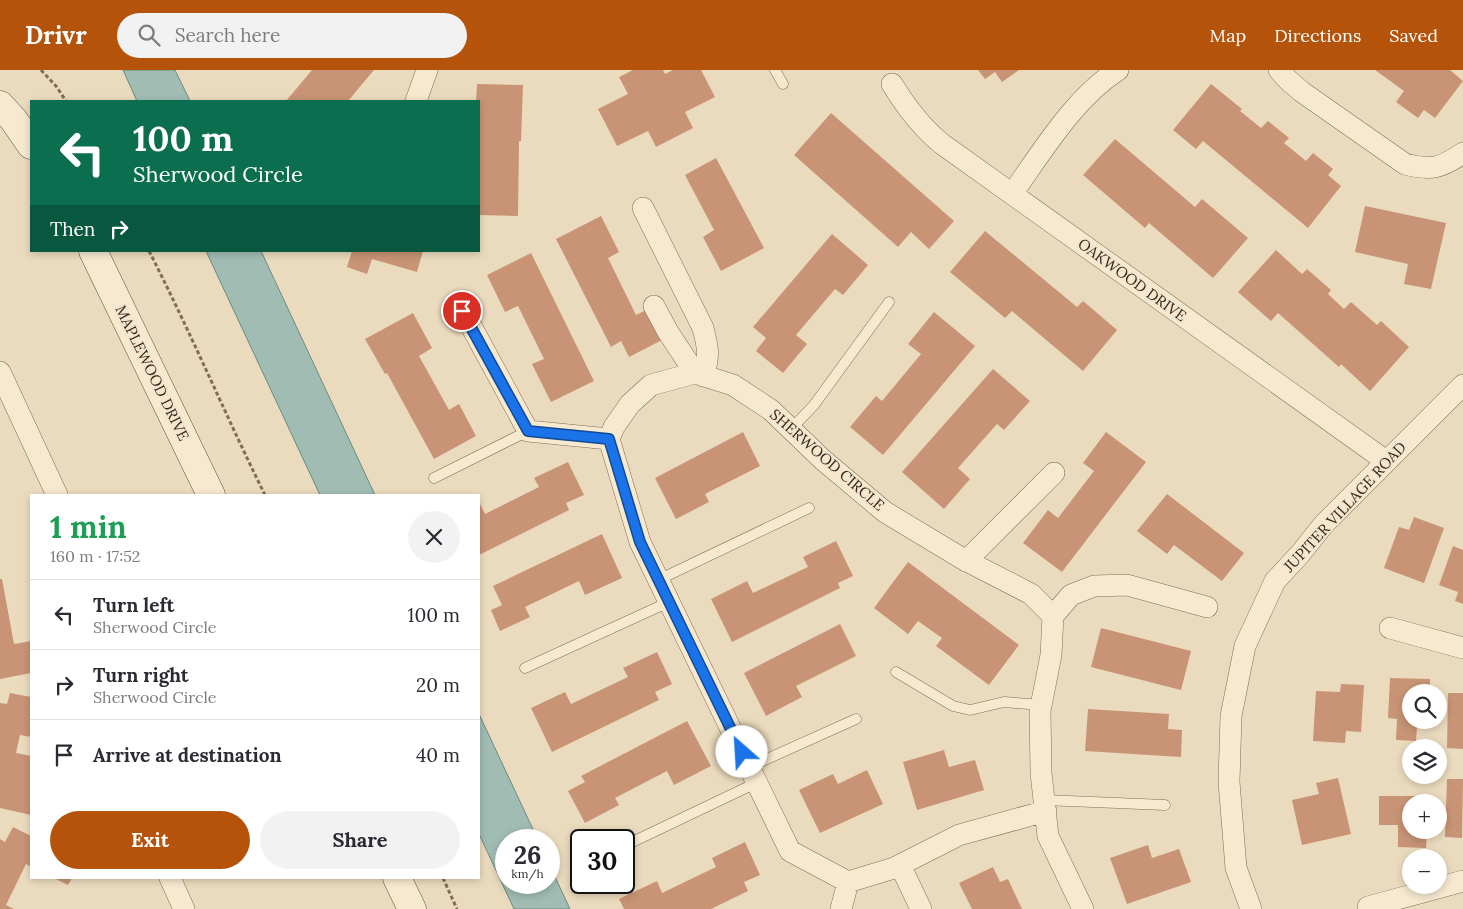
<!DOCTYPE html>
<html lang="en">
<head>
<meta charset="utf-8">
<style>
	body { margin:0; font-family:Lora,serif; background:#f2f2f3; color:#2b2b33; height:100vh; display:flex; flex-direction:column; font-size:19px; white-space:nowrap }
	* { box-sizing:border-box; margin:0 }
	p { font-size:16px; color:#7c7c81 }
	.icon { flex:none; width:28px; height:28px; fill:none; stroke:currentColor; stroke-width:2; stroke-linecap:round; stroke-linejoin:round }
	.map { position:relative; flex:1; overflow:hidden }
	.details { position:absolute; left:30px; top:424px; width:450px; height:385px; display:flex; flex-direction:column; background:#fff; border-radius:0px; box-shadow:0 2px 8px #0003 }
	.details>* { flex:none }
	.top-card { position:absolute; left:30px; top:30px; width:450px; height:152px; border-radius:0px; box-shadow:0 2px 8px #0003; background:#0b6e4f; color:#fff; overflow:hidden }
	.controls { position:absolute; left:1402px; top:614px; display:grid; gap:10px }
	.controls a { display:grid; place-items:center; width:45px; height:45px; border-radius:50%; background:#fff; box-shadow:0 2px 8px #0003; font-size:25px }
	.speed { position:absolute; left:495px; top:759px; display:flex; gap:10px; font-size:25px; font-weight:700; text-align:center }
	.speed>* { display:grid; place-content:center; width:65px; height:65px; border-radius:50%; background:#fff; box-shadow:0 2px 8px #0003; line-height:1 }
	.speed small { font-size:12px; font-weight:400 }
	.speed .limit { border:2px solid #111; border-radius:8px; background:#fff; color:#111 }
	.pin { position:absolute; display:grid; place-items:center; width:42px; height:42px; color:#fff; margin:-21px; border:2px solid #fff; border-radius:50%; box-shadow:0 1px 5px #0007 }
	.me { position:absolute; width:55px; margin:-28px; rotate:334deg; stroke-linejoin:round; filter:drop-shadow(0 0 4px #0008) }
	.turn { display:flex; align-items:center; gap:18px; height:105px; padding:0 20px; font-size:22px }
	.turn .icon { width:65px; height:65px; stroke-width:2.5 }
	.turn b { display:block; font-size:35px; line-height:42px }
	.then { display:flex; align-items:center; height:48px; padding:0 20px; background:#0003; gap:10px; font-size:19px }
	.round { display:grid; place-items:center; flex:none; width:52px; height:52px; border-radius:26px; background:#f2f2f3 }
	.overview { display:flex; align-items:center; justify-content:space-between; height:85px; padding:0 20px }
	h1 { font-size:30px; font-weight:700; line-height:38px; color:#1e9e55 }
	.button { display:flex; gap:10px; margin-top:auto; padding:10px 20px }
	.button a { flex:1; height:58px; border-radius:30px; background:#b45309; color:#fff; font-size:20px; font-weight:700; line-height:58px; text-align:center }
	.button a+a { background:#f2f2f3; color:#2b2b33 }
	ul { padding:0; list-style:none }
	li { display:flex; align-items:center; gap:15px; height:70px; padding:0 20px; border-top:1px solid #e1e1e2 }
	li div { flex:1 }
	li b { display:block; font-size:19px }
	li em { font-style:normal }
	header { display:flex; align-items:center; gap:30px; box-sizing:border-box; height:70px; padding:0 25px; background:#b45309; color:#fff }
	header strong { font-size:24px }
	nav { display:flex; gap:28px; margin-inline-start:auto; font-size:18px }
	.search { width:350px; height:45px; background:#f2f2f3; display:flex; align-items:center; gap:12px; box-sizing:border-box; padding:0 18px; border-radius:28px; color:#7c7c81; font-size:19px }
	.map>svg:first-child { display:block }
</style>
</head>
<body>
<header>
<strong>Drivr</strong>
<div class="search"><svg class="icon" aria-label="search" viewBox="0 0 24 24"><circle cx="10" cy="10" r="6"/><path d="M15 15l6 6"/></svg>Search here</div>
<nav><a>Map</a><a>Directions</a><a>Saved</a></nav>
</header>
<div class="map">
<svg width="1463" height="839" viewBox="0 0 1463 839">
	<rect width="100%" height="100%" fill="#ebdbbe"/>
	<path fill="#a1bdb3" stroke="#698a80" d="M 123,0 L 175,0 L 190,31 L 137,31 Z
		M 206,181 L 261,181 L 375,425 L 320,425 Z
		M 479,644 L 538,770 L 506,770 L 506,812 L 549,812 L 549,794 L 570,839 L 514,839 L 479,764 Z"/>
	<path fill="#c89475" d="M 312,0 L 374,0 L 348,31 L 286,31 Z
		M 633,0 L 663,0 L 665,4 L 673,0 L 701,0 L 715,27 L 685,42 L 693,58 L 656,77 L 648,61 L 617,76 L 598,39 L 628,24 L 619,7 Z
		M 978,0 L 1019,0 L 1002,12 L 995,2 L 985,9 Z
		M 1375,0 L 1450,0 L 1463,11 L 1435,48 L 1424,40 L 1418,48 L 1396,32 L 1404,21 Z
		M 477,14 L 523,15 L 521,71 L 519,71 L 518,146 L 479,145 L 479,31 L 476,31 Z
		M 1211,14 L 1242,39 L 1240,41 L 1261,58 L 1268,51 L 1289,68 L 1284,73 L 1306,91 L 1313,83 L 1333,99 L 1328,105 L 1341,116 L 1308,158 L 1203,71 L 1196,79 L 1173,60 Z
		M 831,43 L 954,151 L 929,179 L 911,162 L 898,177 L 794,85 Z
		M 1115,69 L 1195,137 L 1202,129 L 1248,168 L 1213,208 L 1149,153 L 1145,158 L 1083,105 Z
		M 716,88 L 764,178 L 721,201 L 703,167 L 714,160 L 685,105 Z
		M 1365,136 L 1446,153 L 1431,219 L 1404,214 L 1408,194 L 1355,182 Z
		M 601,146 L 619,182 L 608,188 L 636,245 L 646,240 L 662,270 L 629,287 L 621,271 L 611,277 L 556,169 Z
		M 985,161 L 1077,237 L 1083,231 L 1117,260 L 1083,301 L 1012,241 L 1005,248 L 950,202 Z
		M 832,164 L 868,195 L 843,225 L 835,219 L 796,265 L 807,274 L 783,303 L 756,281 L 766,268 L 753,257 Z
		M 1276,180 L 1302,204 L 1307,199 L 1331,220 L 1328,224 L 1344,239 L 1351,232 L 1377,255 L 1381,251 L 1409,277 L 1370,321 L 1341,294 L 1339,297 L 1278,243 L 1271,251 L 1238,222 Z
		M 352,181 L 423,181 L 417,202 L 372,189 L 367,204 L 347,197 Z
		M 531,183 L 594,311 L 551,332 L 532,294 L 544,289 L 518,236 L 505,242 L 487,205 Z
		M 934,242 L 975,276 L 883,385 L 850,357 L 876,326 L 882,331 L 921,284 L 908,274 Z
		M 413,243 L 432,278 L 419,286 L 449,340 L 459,334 L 476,366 L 434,389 L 387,303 L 385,304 L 365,269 Z
		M 993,299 L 1030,331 L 1004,360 L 997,354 L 958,398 L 970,409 L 944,439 L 902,402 Z
		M 743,362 L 760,396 L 705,424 L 709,432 L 676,449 L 655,408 Z
		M 1106,362 L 1146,392 L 1062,502 L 1023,473 L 1048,440 L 1058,448 L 1094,401 L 1083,393 Z
		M 568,392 L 584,425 L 566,433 L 569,440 L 479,485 L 479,432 L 485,444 L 539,417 L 534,408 Z
		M 1167,424 L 1244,483 L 1222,511 L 1174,475 L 1167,484 L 1137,461 Z
		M 1414,447 L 1444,458 L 1424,513 L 1384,498 L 1399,457 L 1409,460 Z
		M 602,464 L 622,508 L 585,525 L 579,511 L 525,537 L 530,547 L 500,561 L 491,540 L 502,535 L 493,516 Z
		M 836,471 L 853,506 L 838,513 L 840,518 L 732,572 L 711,529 L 747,511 L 753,523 L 808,497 L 803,487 Z
		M 1453,476 L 1463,480 L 1463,534 L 1455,531 L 1458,522 L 1439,515 Z
		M 908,492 L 1019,575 L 989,615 L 936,576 L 942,568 L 918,551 L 908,564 L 874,538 Z
		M 0,509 L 2,509 L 14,574 L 31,571 L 31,603 L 0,609 Z
		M 840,554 L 856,586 L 796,616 L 802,627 L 766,646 L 744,603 Z
		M 1101,558 L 1191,581 L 1181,620 L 1091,597 Z
		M 657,582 L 672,614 L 655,622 L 659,630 L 552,682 L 531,638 L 565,622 L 571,634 L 628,607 L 623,598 Z
		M 1390,608 L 1430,609 L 1430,622 L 1411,622 L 1411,650 L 1428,650 L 1428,657 L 1417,656 L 1416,671 L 1396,670 L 1397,649 L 1388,648 Z
		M 1341,614 L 1364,615 L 1361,662 L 1346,661 L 1345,673 L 1313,671 L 1316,621 L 1340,622 Z
		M 10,623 L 31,627 L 31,667 L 20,665 L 16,683 L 31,686 L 31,745 L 0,738 L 0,633 L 7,634 Z
		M 1448,623 L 1463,623 L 1463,679 L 1447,678 Z
		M 1088,639 L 1169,644 L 1168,659 L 1182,660 L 1181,687 L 1085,681 Z
		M 687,651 L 711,696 L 674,715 L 667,701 L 615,728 L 619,735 L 585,753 L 568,721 L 585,712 L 581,706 Z
		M 944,680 L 949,697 L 975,690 L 984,720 L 917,740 L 903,692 Z
		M 867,700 L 883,734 L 820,763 L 799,720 L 833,704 L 838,714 Z
		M 1338,708 L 1351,764 L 1302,775 L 1292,730 L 1319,724 L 1316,713 Z
		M 1447,709 L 1463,709 L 1462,768 L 1445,767 Z
		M 1379,726 L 1427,726 L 1427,732 L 1411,732 L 1411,760 L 1427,760 L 1426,778 L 1398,777 L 1398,755 L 1379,755 Z
		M 13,757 L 31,766 L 31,797 L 26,794 L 6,835 L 14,839 L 0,839 L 0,769 L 5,772 Z
		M 745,772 L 760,805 L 744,812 L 748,821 L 711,839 L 624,839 L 619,829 L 657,811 L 662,823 L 716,797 L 712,788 Z
		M 1148,775 L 1152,788 L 1179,779 L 1191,812 L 1127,834 L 1110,788 Z
		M 993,797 L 1000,812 L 1008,809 L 1022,839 L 972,839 L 959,813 Z
		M 54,808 L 72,808 L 68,815 Z"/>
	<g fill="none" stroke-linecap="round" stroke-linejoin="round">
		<defs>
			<path id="lane" d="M 775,0 L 783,14
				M 791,359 L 814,335 L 889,232
				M 434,408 L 528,361
				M 658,510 L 809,438
				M 525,598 L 669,532
				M 896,602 L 953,636 L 970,640 L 1004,632 L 1041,635
				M 749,697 L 856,649
				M 1044,730 L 1165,735
				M 624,776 L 756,713"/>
			<path id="street" d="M 1279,0 L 1288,10 L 1302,22 L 1405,94 C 1431,101 1441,98 1463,83
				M 892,14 C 906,37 921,57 942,74 L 1386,391
				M 416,31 L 427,0
				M 1012,124 C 1042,82 1074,28 1118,0
				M 643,138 L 703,258 C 708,277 710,287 703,306
				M 654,236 L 668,262 L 695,303
				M 463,241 L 528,361 L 609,369
				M 0,302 L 57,425
				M 966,491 L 1054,403
				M 1390,558 L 1463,578
				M 1046,741 L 959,765 L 894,798 L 848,812 L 790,781 L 640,472 L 609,369 L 614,357 L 630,334 L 651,315 L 695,303 L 733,315 L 771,340 L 823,390 L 885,442 L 963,489 L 1031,524 L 1053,546
				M 900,795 L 921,839
				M 170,808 L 184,839
				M 1368,837 L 1463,811
				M 841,839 L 848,812
				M 1083,839 L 1048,766 L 1041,703 L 1040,641 L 1051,585 L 1053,546 L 1071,525 L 1094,516 L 1127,515 L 1207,537
				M 1251,839 L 1236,798 L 1229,712 L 1231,646 L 1245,576 L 1275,511 L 1300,484 L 1324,454 L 1463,315"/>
			<path id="secondary" d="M 0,35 L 13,49 L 31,75
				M 93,181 L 211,425
				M 397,808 L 412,839"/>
		</defs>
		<use href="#lane" stroke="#826c58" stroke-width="11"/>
		<use href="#street" stroke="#826c58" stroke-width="22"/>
		<use href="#secondary" stroke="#644e3b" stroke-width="29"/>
		<path stroke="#826c58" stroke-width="3" stroke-dasharray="4 2.5" stroke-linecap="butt" d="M 41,0 L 56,16 L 66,31
			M 149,181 C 190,261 225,344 265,425
			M 443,808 L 457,839"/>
		<use href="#lane" stroke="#f7e9d0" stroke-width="10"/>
		<use href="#street" stroke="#f7e9d0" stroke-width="21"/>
		<use href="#secondary" stroke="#f7e9d0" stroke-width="28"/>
	</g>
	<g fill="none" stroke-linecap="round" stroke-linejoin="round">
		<defs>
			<path id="route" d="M 462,241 L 528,361 L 609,369 L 640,472 L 742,682"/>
		</defs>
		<use href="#route" stroke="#114b97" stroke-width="12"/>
		<use href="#route" stroke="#1a73e8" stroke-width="9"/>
	</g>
	<g text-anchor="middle" stroke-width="4" stroke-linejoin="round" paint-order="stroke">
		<g font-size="15" fill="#32261c" stroke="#f3e6cd">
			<text transform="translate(1132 210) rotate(36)" y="5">OAKWOOD DRIVE</text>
			<text transform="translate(152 303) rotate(64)" y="5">MAPLEWOOD DRIVE</text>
			<text transform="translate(827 390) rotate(41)" y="5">SHERWOOD CIRCLE</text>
			<text transform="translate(1345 437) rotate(-47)" y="5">JUPITER VILLAGE ROAD</text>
		</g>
	</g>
</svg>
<div class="controls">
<a><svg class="icon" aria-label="search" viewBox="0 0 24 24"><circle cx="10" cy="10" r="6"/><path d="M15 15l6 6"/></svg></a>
<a><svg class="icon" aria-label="layers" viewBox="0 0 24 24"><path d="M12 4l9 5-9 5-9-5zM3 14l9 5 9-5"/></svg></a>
<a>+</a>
<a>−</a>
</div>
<div class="speed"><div>26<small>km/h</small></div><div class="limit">30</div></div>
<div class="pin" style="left:462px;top:241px;background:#d93025"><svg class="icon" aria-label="arrive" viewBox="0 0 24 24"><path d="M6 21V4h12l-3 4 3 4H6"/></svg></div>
<svg class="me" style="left:742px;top:682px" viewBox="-20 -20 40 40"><circle r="19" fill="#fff"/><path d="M0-13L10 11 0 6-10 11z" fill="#1a73e8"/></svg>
<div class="top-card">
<div class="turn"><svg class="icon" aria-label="left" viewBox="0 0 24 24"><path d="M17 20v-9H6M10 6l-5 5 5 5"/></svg><div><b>100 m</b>Sherwood Circle</div></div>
<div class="then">Then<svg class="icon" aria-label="right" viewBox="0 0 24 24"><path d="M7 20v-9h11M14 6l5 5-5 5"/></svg></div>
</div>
<section class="details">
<div class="overview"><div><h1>1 min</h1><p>160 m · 17:52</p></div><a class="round"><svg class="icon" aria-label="close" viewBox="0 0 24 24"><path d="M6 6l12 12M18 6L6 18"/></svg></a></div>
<ul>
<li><svg class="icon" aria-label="left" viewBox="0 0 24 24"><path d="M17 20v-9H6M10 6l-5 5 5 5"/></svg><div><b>Turn left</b><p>Sherwood Circle</p></div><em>100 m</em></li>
<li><svg class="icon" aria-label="right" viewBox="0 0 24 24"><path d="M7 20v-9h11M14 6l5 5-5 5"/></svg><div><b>Turn right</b><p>Sherwood Circle</p></div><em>20 m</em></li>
<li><svg class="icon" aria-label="arrive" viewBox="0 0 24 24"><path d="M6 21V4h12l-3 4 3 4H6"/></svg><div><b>Arrive at destination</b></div><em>40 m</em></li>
</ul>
<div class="button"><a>Exit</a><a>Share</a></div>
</section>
</div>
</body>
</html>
